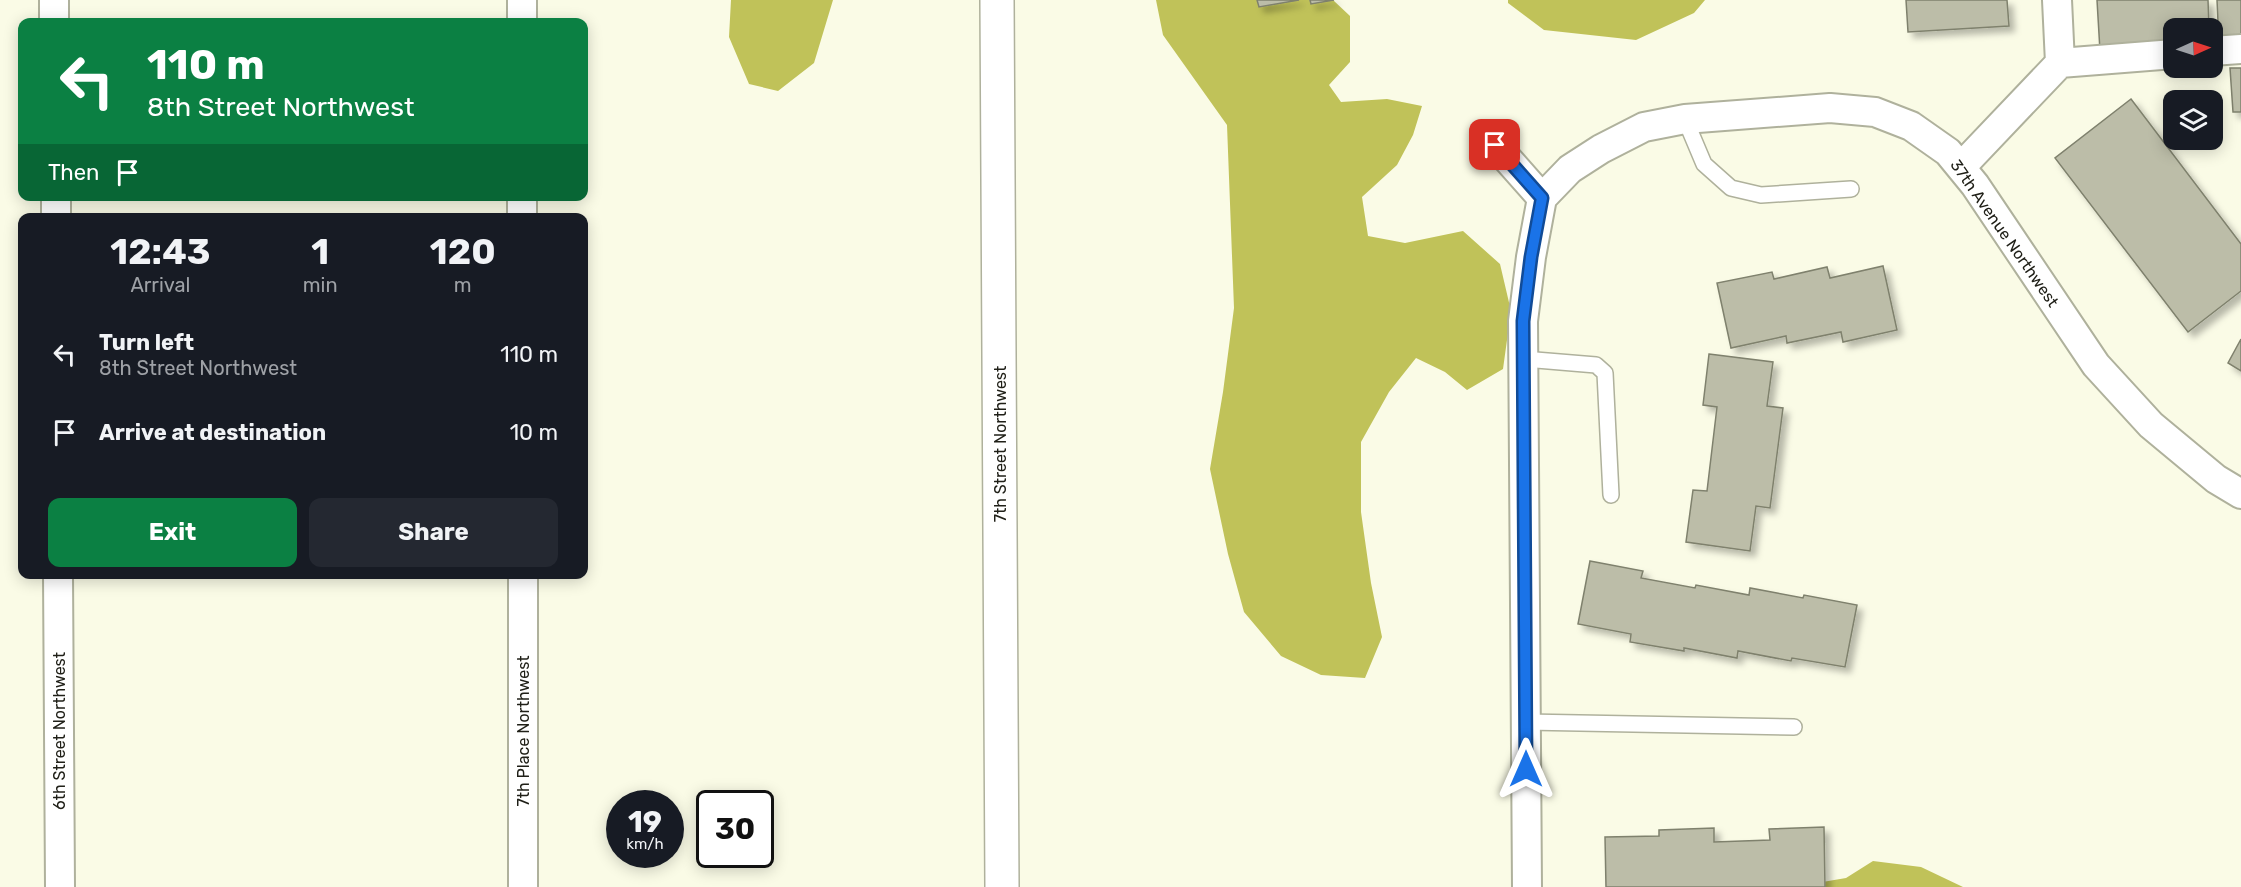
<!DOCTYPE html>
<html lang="en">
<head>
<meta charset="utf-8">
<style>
	body { margin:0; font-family:Rubik,sans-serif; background:#242831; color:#f1f3f6; height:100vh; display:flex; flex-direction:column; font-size:22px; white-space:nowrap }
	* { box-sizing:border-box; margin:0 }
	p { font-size:20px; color:#9ea1a6 }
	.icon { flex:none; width:33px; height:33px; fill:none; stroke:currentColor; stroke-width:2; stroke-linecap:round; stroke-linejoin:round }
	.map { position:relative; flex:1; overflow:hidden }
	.sheet { position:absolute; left:18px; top:213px; width:570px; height:366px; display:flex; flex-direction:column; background:#171b24; border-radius:12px; box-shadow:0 3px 15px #0003 }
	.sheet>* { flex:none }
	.hud { position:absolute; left:18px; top:18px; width:570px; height:183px; border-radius:12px; box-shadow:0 3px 15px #0003; background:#0b8043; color:#fff; overflow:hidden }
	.needle { width:39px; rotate:87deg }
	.buttons { position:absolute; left:2163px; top:18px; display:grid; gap:12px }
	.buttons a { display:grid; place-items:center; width:60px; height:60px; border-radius:12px; background:#171b24; box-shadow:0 3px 15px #0003; font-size:30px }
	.speed { position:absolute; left:606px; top:790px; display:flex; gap:12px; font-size:30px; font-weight:700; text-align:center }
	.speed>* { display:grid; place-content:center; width:78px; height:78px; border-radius:50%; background:#171b24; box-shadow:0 3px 15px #0003; line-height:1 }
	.speed small { font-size:15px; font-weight:400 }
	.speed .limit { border:3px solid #111; border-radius:9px; background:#fff; color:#111 }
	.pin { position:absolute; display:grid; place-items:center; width:51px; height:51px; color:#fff; margin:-26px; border-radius:12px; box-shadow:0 3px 9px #0006 }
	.me { position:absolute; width:66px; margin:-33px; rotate:0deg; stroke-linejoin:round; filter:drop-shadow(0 0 4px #0008) }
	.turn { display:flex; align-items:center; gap:21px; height:126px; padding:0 30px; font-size:27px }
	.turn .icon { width:78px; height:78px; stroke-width:2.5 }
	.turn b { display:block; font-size:42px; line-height:51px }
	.then { display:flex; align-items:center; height:57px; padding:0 30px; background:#0003; gap:12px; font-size:22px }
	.eta { display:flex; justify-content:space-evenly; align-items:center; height:102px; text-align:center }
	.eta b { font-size:36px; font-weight:700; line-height:42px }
	.primary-button { display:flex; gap:12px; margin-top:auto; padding:12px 30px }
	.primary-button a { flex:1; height:69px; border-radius:12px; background:#0b8043; color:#fff; font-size:24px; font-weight:700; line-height:69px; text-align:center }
	.primary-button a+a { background:#242831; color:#f1f3f6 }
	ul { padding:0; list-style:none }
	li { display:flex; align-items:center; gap:18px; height:78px; padding:0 30px }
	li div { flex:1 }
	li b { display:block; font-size:22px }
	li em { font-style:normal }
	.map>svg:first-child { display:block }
</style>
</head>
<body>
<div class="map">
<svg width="2241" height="887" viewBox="0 0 2241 887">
	<defs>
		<filter id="shadow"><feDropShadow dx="5.5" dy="5.5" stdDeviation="3" flood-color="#0004"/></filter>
	</defs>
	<rect width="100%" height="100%" fill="#fafbe6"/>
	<path fill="#c0c259" d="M 731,0 L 833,0 L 814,63 L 778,91 L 749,84 L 729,37 Z
		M 1156,0 L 1333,0 L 1350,16 L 1350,62 L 1329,85 L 1341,102 L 1387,99 L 1422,106 L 1413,135 L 1397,165 L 1362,197 L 1368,236 L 1405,243 L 1463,231 L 1500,264 L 1511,311 L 1503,369 L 1467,390 L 1445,372 L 1416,358 L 1389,392 L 1361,442 L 1361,512 L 1371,583 L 1382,637 L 1365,678 L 1321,675 L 1281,656 L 1244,612 L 1228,554 L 1210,469 L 1223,392 L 1234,308 L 1227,125 L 1163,35 Z
		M 1508,0 L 1705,0 L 1694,13 L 1636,40 L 1544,30 L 1508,3 Z
		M 1873,861 L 1921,867 L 1963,887 L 1793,887 L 1846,878 Z"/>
	<path fill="#bcbda8" stroke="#7f816d" stroke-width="1.5" filter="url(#shadow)" d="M 1257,0 L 1299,0 L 1259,7 Z
		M 1310,0 L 1334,0 L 1311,4 Z
		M 1906,0 L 2007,0 L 2009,26 L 1908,32 Z
		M 2097,0 L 2208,0 L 2209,28 L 2174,28 L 2174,46 L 2100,51 Z
		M 2217,0 L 2241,0 L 2241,43 L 2219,44 Z
		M 2230,68 L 2241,68 L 2241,112 L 2233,112 Z
		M 2131,99 L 2241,244 L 2241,291 L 2188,332 L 2055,158 Z
		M 1883,266 L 1897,330 L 1843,342 L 1841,332 L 1787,343 L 1786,336 L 1731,348 L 1717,283 L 1772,272 L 1774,279 L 1827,267 L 1830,278 Z
		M 2241,339 L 2241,371 L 2228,363 Z
		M 1709,354 L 1773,362 L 1767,406 L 1783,408 L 1770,508 L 1756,506 L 1750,551 L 1686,542 L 1693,490 L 1707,491 L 1717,407 L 1703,405 Z
		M 1590,561 L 1643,571 L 1641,578 L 1695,588 L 1696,585 L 1749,595 L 1750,588 L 1803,598 L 1804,595 L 1857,605 L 1845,667 L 1792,658 L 1791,661 L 1738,651 L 1737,658 L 1684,648 L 1684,651 L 1630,642 L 1631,634 L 1578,624 Z
		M 1824,827 L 1825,887 L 1606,887 L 1605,837 L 1659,836 L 1659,830 L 1714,828 L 1714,842 L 1770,840 L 1769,829 Z"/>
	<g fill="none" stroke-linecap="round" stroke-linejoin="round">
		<defs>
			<path id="service" d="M 1685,119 L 1704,164 L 1731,188 L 1761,195 L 1851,189
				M 1523,359 L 1596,365 L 1605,373 L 1611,495
				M 1526,722 L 1794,727"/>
			<path id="minor" d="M 54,0 L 54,22
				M 522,0 L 522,22
				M 2212,51 L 2241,49
				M 2060,63 L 2174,54
				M 1495,145 L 1542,198
				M 1961,167 L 2060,63 L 2057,0
				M 56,196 L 56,218
				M 522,196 L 522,218
				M 58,574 L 60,887
				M 523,574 L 523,887
				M 1527,887 L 1523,321 L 1531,257 L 1542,198 L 1570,169 L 1601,149 L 1644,127 L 1685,119 L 1830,108 L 1875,112 L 1911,126 L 1948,152 L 1975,185 L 2096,365 L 2151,425 L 2216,479 L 2241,494"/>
			<path id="tertiary" d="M 997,0 L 1002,887"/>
		</defs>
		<use href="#service" stroke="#afb19c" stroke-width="18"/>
		<use href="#minor" stroke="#afb19c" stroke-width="32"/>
		<use href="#tertiary" stroke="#afb19c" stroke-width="36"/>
		<use href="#service" stroke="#fff" stroke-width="15"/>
		<use href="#minor" stroke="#fff" stroke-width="28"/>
		<use href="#tertiary" stroke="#fff" stroke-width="33"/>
	</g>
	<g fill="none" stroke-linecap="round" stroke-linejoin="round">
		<defs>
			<path id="route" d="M 1495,145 L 1542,198 L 1531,257 L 1523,321 L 1526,769"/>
		</defs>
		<use href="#route" stroke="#114b97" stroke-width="15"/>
		<use href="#route" stroke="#1a73e8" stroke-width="10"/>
	</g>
	<g text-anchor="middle" stroke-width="4.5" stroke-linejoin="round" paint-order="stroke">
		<g font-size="16" fill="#202018" stroke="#fff">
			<text transform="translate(2005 233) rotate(55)" y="6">37th Avenue Northwest</text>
			<text transform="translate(1000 444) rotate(-90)" y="6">7th Street Northwest</text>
			<text transform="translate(59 731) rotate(-90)" y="6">6th Street Northwest</text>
			<text transform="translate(523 731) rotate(-90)" y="6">7th Place Northwest</text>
		</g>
	</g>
</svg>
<div class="buttons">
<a><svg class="needle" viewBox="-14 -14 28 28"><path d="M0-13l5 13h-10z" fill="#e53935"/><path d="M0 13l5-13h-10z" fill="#9ea1a6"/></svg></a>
<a><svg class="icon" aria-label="layers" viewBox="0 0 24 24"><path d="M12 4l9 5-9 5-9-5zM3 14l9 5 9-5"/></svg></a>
</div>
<div class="speed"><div>19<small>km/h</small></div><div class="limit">30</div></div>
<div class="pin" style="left:1495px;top:145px;background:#d93025"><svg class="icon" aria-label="arrive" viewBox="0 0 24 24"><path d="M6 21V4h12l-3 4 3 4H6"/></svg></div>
<svg class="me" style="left:1526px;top:769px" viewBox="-20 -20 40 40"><path d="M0-17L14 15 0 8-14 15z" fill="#1a73e8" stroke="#fff" stroke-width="4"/></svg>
<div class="hud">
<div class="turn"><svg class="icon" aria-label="left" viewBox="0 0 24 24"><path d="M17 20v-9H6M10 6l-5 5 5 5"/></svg><div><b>110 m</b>8th Street Northwest</div></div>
<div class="then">Then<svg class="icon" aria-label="arrive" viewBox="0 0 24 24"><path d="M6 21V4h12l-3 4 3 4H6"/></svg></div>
</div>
<section class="sheet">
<div class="eta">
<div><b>12:43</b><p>Arrival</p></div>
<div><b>1</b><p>min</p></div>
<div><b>120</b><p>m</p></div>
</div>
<ul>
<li><svg class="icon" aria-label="left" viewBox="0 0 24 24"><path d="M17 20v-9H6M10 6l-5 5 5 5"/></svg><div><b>Turn left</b><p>8th Street Northwest</p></div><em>110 m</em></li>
<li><svg class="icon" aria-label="arrive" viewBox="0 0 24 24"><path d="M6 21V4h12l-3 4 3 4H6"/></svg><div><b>Arrive at destination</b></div><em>10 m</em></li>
</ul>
<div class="primary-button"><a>Exit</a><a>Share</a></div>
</section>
</div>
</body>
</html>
